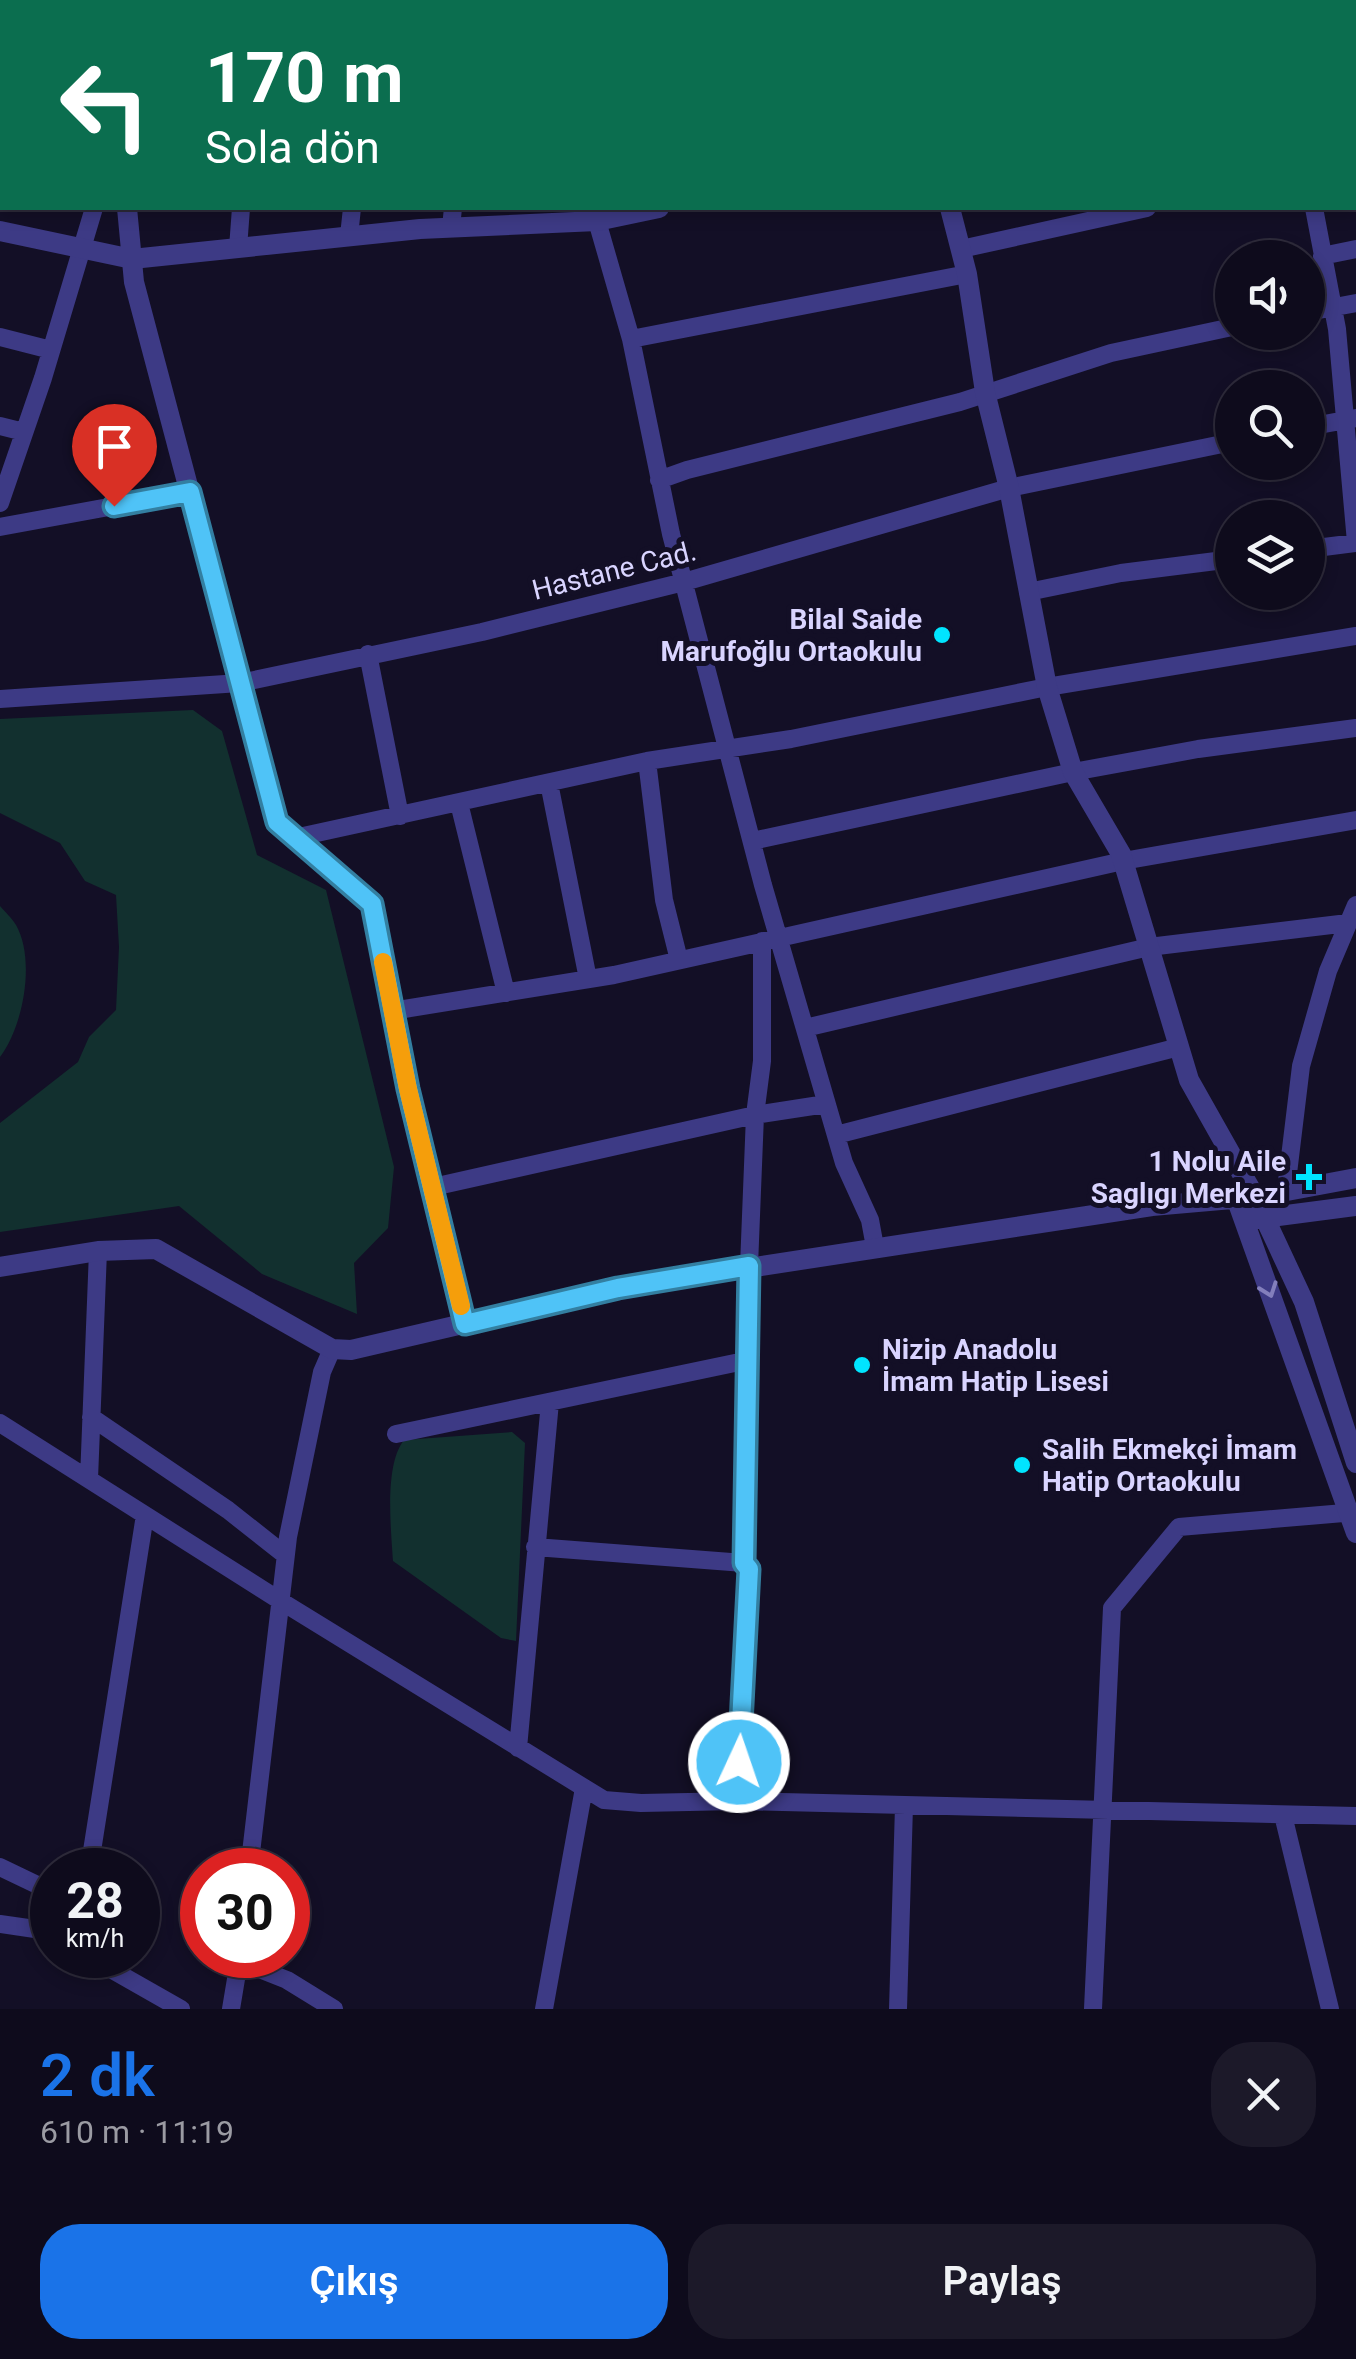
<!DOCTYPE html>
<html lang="tr">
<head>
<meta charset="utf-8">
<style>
	body { margin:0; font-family:Roboto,sans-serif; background:#1c1929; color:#f1f3f6; height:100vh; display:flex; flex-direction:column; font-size:38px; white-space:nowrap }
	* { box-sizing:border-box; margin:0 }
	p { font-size:32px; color:#9b9ba3 }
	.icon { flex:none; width:55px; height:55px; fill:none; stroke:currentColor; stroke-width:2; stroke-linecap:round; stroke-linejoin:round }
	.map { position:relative; height:2009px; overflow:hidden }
	.side { display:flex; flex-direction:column; background:#0e0b1c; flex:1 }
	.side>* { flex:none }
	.top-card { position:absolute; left:0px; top:0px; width:1358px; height:210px; box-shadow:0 5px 15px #0003,0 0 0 2px #2e2b3b; background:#0b6e4f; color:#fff; overflow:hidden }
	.tools { position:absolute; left:1215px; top:240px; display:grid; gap:20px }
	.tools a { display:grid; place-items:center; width:110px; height:110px; border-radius:50%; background:#0e0b1c; box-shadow:0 5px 15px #0003,0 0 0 2px #2e2b3b; font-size:50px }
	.speed { position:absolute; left:30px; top:1848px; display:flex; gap:20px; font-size:50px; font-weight:700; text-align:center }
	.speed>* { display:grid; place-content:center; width:130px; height:130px; border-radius:50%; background:#0e0b1c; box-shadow:0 5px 15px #0003,0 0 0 2px #2e2b3b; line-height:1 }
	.speed small { font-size:25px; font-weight:400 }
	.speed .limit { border:15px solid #d22; background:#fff; color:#111 }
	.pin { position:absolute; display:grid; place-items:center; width:85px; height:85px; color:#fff; margin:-102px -42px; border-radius:50% 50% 50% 0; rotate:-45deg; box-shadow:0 0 10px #0007 }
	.pin .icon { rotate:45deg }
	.me { position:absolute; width:110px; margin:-55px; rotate:3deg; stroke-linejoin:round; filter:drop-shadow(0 0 8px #0008) }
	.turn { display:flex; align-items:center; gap:35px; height:210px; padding:0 40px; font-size:45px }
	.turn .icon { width:130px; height:130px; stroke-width:2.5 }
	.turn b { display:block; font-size:70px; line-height:85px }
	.round { display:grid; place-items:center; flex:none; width:105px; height:105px; border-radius:40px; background:#1c1929 }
	.overview { display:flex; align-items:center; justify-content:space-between; height:170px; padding:0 40px }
	h1 { font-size:60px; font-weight:600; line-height:75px; color:#1a73e8 }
	.primary-button { display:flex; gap:20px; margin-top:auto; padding:20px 40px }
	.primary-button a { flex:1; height:115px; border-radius:40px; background:#1a73e8; color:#fff; font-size:40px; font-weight:600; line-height:115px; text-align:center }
	.primary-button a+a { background:#1c1929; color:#f1f3f6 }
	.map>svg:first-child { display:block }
</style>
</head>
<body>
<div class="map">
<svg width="1356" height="2009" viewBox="0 0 1356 2009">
	<rect width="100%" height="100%" fill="#130f26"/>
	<path fill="#12302f" d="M 193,710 L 222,731 L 257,855 L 326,890 L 394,1167 L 388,1228 L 354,1263 L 357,1314 L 262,1274 L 179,1206 L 0,1232 L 0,1123 L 78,1062 L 89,1037 L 116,1010 L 119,947 L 116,895 L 85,881 L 60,843 L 0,813 L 0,719 Z
		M 0,906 C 5,912 12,918 16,925 C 36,960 23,1027 0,1057 Z
		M 512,1432 L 525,1443 L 516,1641 L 501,1638 L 393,1561 C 391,1529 384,1465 404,1440 Z"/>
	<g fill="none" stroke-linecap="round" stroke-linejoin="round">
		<path stroke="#3d3a85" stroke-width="18" d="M 642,0 L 642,2
			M 1259,0 L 1260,2
			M 257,2 L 257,0
			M 373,2 L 373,0
			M 617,2 L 627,0
			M 1087,2 L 1098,0
			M 1314,2 L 1315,0
			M 0,10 L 2,11
			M 1355,171 L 1356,171
			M 1314,208 L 1337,329 L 1356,542
			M 597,221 L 631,339 L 671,534 L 763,885 L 844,1163 L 870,1220 L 875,1247
			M 451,227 L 453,208
			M 349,236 L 352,208
			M 238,248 L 241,208
			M 961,249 L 1147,208
			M 1322,256 L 1356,249
			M 1308,312 L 1356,303
			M 0,337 L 51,350
			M 631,339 L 967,274
			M 0,426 L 24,432
			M 1308,427 L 1356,418
			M 659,480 L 687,470 L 960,402 L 1111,353 L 1232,327
			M 0,503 L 43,378 L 94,208
			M 0,527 L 190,492
			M 1308,549 L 1356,543
			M 1028,592 L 1121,573 L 1232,559
			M 368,654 L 400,816
			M 0,699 L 240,683 L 482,632 L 684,582 L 1009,488 L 1232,442
			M 647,761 L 664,900 L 679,960
			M 549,783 L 588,979
			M 459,803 L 506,993
			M 294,838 L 647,761 L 791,739 L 1047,687 L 1356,636
			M 752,841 L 1073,772 L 1198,749 L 1356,728
			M 392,1011 L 614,975 L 1123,861 L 1356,820
			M 805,1028 L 1149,947 L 1348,923
			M 836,1135 L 1179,1047
			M 433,1187 L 755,1115 L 826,1104
			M 1286,1190 L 1301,1066 L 1328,971 L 1356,905
			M 91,1417 L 228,1510 L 285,1555
			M 0,1423 L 279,1600 L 604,1800 L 641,1803 L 737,1801 L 1356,1816
			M 396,1434 L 749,1360
			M 89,1479 L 98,1251
			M 535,1547 L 744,1563
			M 518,1748 L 550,1402
			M 737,1801 L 749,1569 L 744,1563 L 749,1266 L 755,1115 L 762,1061 L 762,941
			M 1283,1815 L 1330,2009
			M 0,1867 L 52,1892
			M 89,1870 L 145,1515
			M 249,1870 L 288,1537 L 322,1372 L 332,1349
			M 0,1924 L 35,1929 L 52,1936
			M 86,1955 L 181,2009
			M 239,1961 L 287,1980 L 334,2009
			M 231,2009 L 240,1955
			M 544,2009 L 584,1788
			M 898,2009 L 904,1806
			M 1093,2009 L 1112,1608 L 1179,1527 L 1356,1512"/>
		<path stroke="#3d3a85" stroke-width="20" d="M 896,0 L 897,2
			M 141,2 L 141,0
			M 1355,57 L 1356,57
			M 127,208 L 134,282 L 277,822 L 372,904 L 407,1089 L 465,1324
			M 950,208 L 967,274 L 985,392 L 1009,488 L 1047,687 L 1073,772 L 1121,854 L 1189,1080 L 1255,1197 L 1304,1302 L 1356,1463
			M 0,231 L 132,259 L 420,229 L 597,221 L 659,208
			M 1236,1198 L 1356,1533
			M 1256,1219 L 1356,1206
			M 0,1267 L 98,1251 L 156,1249 L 332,1349 L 351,1350 L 618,1288 L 1152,1206 L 1255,1197 L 1356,1178"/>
	</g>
	<defs><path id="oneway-chevron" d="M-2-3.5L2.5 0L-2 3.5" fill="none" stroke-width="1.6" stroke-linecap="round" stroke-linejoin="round" transform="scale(2.5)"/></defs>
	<use stroke="#837fbc" href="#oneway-chevron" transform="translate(1269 1290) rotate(70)"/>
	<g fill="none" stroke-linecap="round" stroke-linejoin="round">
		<defs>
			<path id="route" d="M 114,506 L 190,492 L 277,822 L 372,904 L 408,1089 L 465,1324 L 618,1288 L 749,1266 L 744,1563 L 749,1569 L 739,1762"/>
		</defs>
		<use href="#route" stroke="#337fa1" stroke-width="25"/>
		<use href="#route" stroke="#4fc3f7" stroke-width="18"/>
		<path stroke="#f59e0b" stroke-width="18" d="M 383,962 L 408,1089 L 461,1306"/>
	</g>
	<g fill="#00e5ff" stroke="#130f26" stroke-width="4">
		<circle cx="942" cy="635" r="10"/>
		<path d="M1304 1162h10v10h10v10h-10v10h-10v-10h-10v-10h10z"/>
		<circle cx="862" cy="1365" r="10"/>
		<circle cx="1022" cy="1465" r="10"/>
	</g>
	<g text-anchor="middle" stroke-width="10" stroke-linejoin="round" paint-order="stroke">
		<g font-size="28" fill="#d9d4ff" stroke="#130f26">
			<text transform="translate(614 570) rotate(-14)" y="10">Hastane Cad.</text>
		</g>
		<g font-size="28" font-weight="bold" fill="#d9d4ff" stroke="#130f26" text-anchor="end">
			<text x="922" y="629">Bilal Saide<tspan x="922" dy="32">Marufoğlu Ortaokulu</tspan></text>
			<text x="1286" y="1171">1 Nolu Aile<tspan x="1286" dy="32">Saglıgı Merkezi</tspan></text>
			<text x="882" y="1359" text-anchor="start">Nizip Anadolu<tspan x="882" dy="32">İmam Hatip Lisesi</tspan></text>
			<text x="1042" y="1459" text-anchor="start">Salih Ekmekçi İmam<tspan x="1042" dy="32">Hatip Ortaokulu</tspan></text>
		</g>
	</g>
</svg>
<div class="tools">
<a><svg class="icon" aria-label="sound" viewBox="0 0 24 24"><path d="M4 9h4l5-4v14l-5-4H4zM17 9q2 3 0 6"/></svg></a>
<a><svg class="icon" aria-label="search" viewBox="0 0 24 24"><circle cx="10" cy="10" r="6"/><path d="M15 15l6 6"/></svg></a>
<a><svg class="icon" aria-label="layers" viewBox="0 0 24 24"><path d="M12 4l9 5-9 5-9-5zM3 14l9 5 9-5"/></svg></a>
</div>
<div class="speed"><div>28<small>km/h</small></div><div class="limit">30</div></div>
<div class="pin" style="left:114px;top:506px;background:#d93025"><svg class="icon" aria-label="arrive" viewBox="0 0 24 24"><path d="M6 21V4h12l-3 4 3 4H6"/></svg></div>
<svg class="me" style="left:739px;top:1762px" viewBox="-20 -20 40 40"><circle r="17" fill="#4fc3f7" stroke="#fff" stroke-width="3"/><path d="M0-11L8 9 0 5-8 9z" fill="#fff"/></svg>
<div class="top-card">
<div class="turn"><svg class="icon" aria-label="left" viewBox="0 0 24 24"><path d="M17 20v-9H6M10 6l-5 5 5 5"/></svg><div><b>170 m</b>Sola dön</div></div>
</div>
</div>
<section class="side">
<div class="overview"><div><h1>2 dk</h1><p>610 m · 11:19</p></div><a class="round"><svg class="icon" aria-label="close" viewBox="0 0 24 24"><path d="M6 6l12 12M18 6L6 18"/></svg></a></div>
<div class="primary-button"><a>Çıkış</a><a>Paylaş</a></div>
</section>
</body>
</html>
